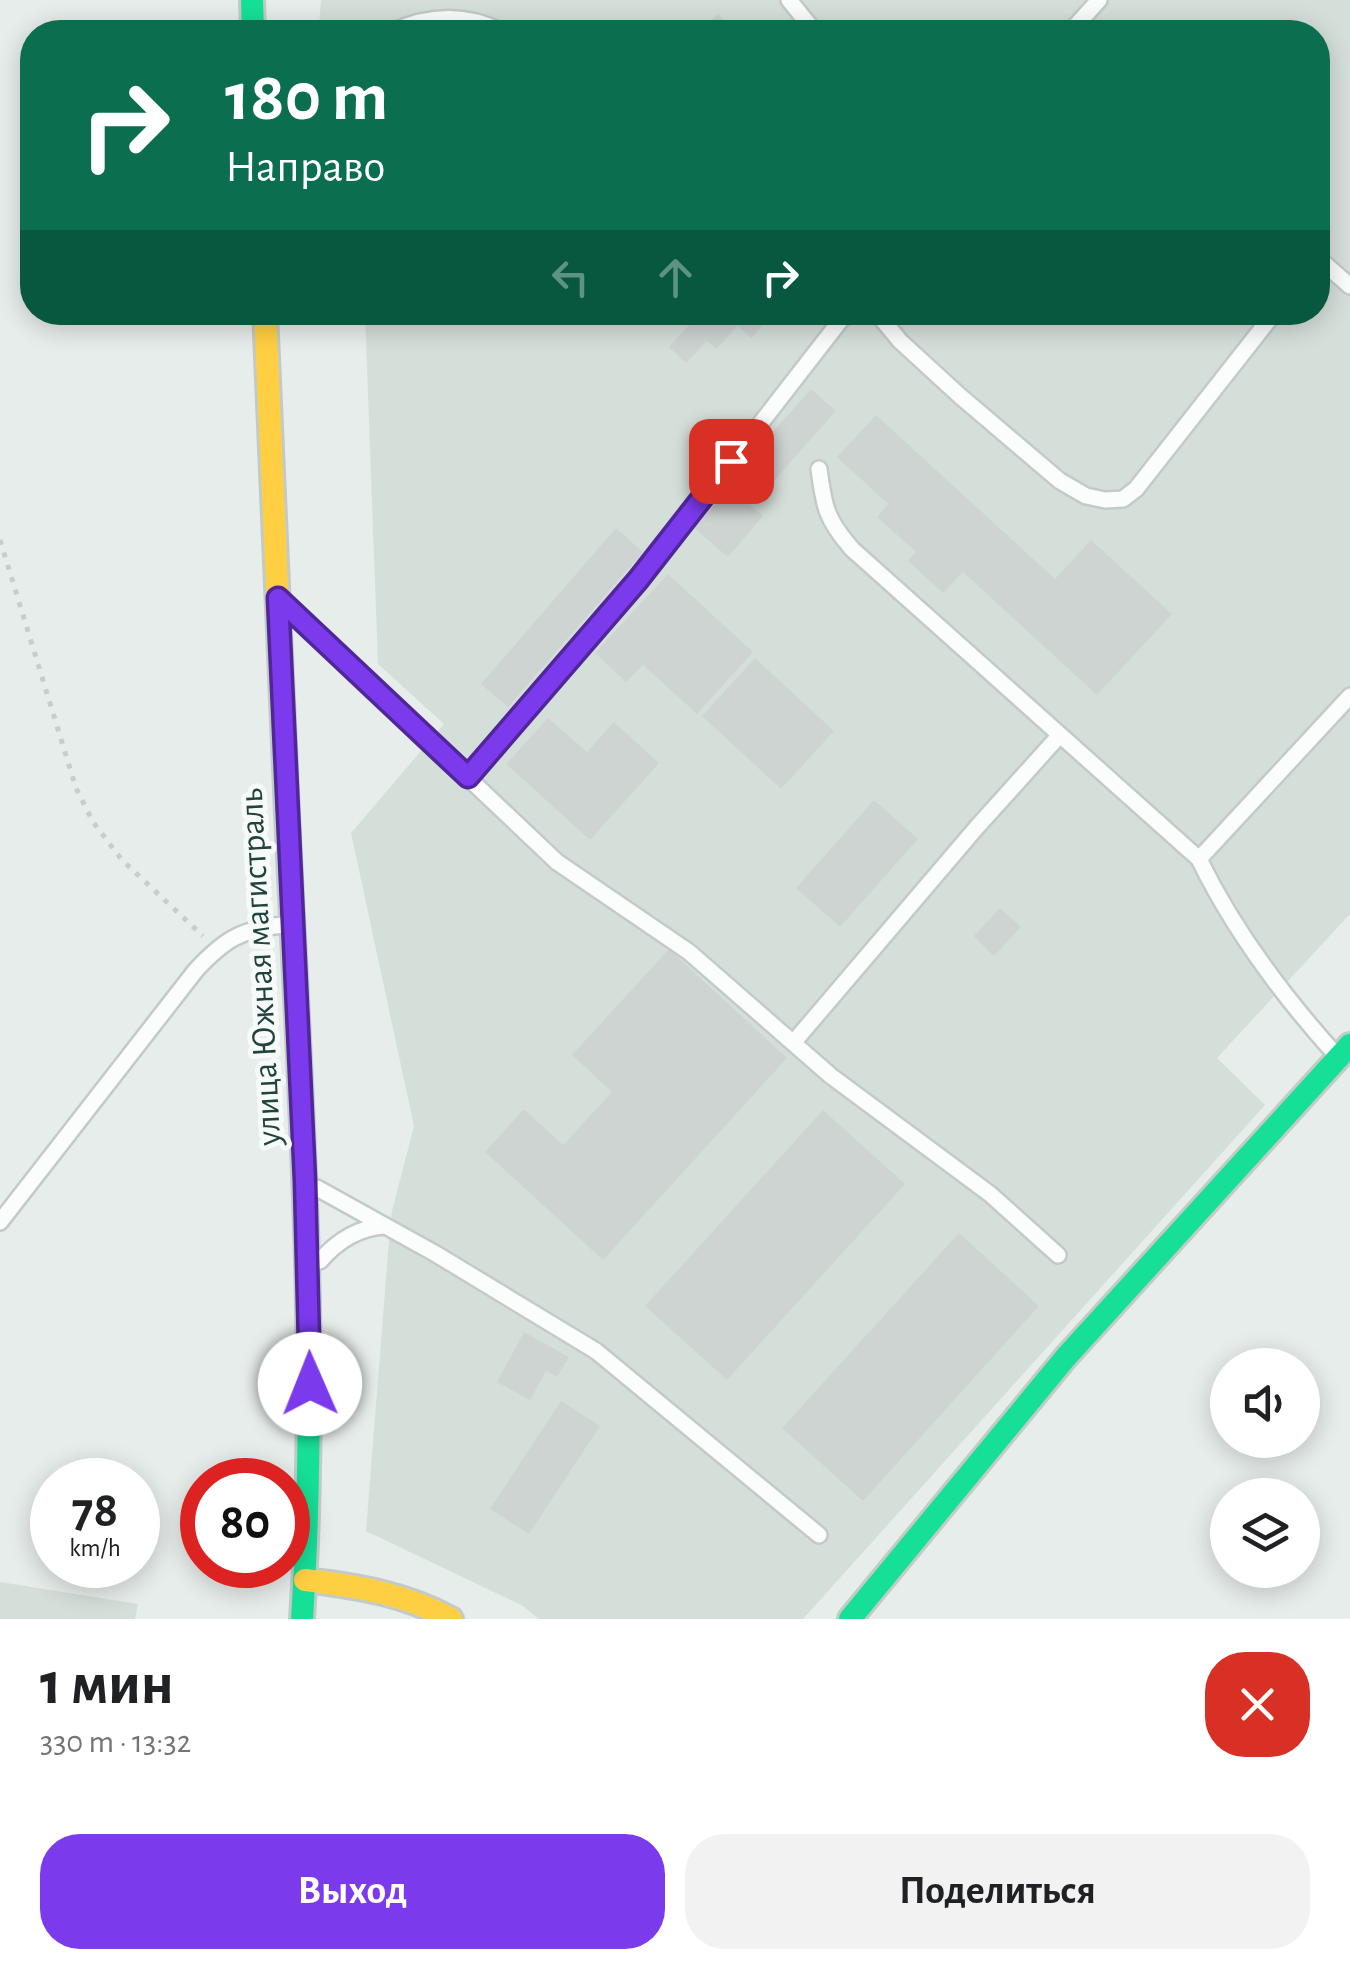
<!DOCTYPE html>
<html lang="ru">
<head>
<meta charset="utf-8">
<style>
	body { margin:0; font-family:"Alegreya Sans",sans-serif; background:#f2f2f2; color:#202124; height:100vh; display:flex; flex-direction:column; font-size:38px; white-space:nowrap }
	* { box-sizing:border-box; margin:0 }
	p { font-size:32px; color:#757577 }
	.icon { flex:none; width:55px; height:55px; fill:none; stroke:currentColor; stroke-width:2; stroke-linecap:round; stroke-linejoin:round }
	.map { position:relative; height:1619px; overflow:hidden }
	.side { display:flex; flex-direction:column; background:#fff; flex:1 }
	.side>* { flex:none }
	.guide { position:absolute; left:20px; top:20px; width:1310px; height:305px; border-radius:40px; box-shadow:0 5px 25px #0003; background:#0b6e4f; color:#fff; overflow:hidden }
	.buttons { position:absolute; left:1210px; top:1348px; display:grid; gap:20px }
	.buttons a { display:grid; place-items:center; width:110px; height:110px; border-radius:50%; background:#fff; box-shadow:0 5px 25px #0003; font-size:50px }
	.speed { position:absolute; left:30px; top:1458px; display:flex; gap:20px; font-size:50px; font-weight:700; text-align:center }
	.speed>* { display:grid; place-content:center; width:130px; height:130px; border-radius:50%; background:#fff; box-shadow:0 5px 25px #0003; line-height:1 }
	.speed small { font-size:25px; font-weight:400 }
	.speed .limit { border:15px solid #d22; background:#fff; color:#111 }
	.pin { position:absolute; display:grid; place-items:center; width:85px; height:85px; color:#fff; margin:-42px; border-radius:20px; box-shadow:0 5px 15px #0006 }
	.me { position:absolute; width:110px; margin:-55px; rotate:359deg; stroke-linejoin:round; filter:drop-shadow(0 0 8px #0008) }
	.turn { display:flex; align-items:center; gap:35px; height:210px; padding:0 40px; font-size:45px }
	.turn .icon { width:130px; height:130px; stroke-width:2.5 }
	.turn b { display:block; font-size:70px; line-height:85px }
	.lanes { display:flex; align-items:center; height:95px; padding:0 40px; background:#0003; justify-content:center; gap:50px; direction:ltr }
	.lanes .off { opacity:.35 }
	.round { display:grid; place-items:center; flex:none; width:105px; height:105px; border-radius:40px; background:#f2f2f2 }
	.summary { display:flex; align-items:center; justify-content:space-between; height:170px; padding:0 40px }
	h1 { font-size:60px; font-weight:600; line-height:75px }
	.action { display:flex; gap:20px; margin-top:auto; padding:20px 40px }
	.action a { flex:1; height:115px; border-radius:40px; background:#7c3aed; color:#fff; font-size:40px; font-weight:600; line-height:115px; text-align:center }
	.action a+a { background:#f2f2f2; color:#202124 }
	.map>svg:first-child { display:block }
</style>
</head>
<body>
<div class="map">
<svg width="1350" height="1619" viewBox="0 0 1350 1619">
	<rect width="100%" height="100%" fill="#e7edea"/>
	<path fill="#d5dfda" d="M 321,0 L 1350,0 L 1350,914 L 1217,1058 L 1265,1105 L 803,1619 L 539,1619 L 523,1606 L 366,1531 L 390,1228 L 392,1211 L 414,1126 L 351,833 L 444,724 L 378,664 L 365,313 L 1318,312 L 1318,32 L 324,32 L 319,26 Z
		M 0,1582 L 138,1604 L 135,1619 L 0,1619 Z"/>
	<path fill="#ced4d2" d="M 718,14 L 735,32 L 699,32 Z
		M 686,312 L 775,312 L 751,338 L 738,326 L 716,349 L 707,341 L 686,363 L 669,347 L 689,325 L 681,317 Z
		M 811,389 L 836,411 L 763,493 L 738,471 Z
		M 876,415 L 1055,579 L 1091,540 L 1172,614 L 1097,695 L 963,572 L 943,593 L 908,561 L 916,552 L 877,517 L 888,504 L 837,457 Z
		M 730,487 L 763,516 L 728,557 L 694,528 Z
		M 616,528 L 643,552 L 508,707 L 481,684 Z
		M 668,574 L 753,652 L 697,714 L 643,665 L 626,682 L 595,653 Z
		M 755,658 L 834,731 L 781,789 L 702,716 Z
		M 548,718 L 587,752 L 614,722 L 659,763 L 590,840 L 506,764 Z
		M 874,800 L 918,839 L 840,927 L 796,888 Z
		M 1000,908 L 1021,927 L 994,956 L 974,936 Z
		M 669,949 L 787,1058 L 603,1260 L 485,1152 L 524,1109 L 563,1145 L 612,1092 L 572,1055 Z
		M 823,1110 L 905,1184 L 727,1380 L 645,1306 Z
		M 959,1233 L 1039,1306 L 863,1501 L 782,1428 Z
		M 524,1332 L 569,1357 L 557,1377 L 546,1371 L 530,1400 L 497,1382 Z
		M 561,1401 L 600,1426 L 529,1534 L 490,1509 Z"/>
	<g fill="none" stroke-linecap="round" stroke-linejoin="round">
		<defs>
			<path id="lane" d="M 789,0 L 815,32
				M 392,32 C 429,15 465,13 502,32
				M 1070,32 L 1099,0
				M 1318,258 L 1350,286
				M 876,312 L 900,341 L 960,396 L 1060,481 L 1086,496 L 1105,500 L 1123,499 L 1136,489 L 1275,312
				M 819,469 C 824,507 826,519 852,549 L 1199,859 C 1234,931 1282,995 1336,1055
				M 293,612 L 557,862 L 689,952 L 831,1076 L 990,1194 L 1058,1255
				M 468,777 L 639,580 L 847,312
				M 1199,859 L 1350,696
				M 793,1043 L 977,827 L 1059,736
				M 317,1188 L 436,1254 L 596,1351 L 819,1535
				M 0,1222 L 196,970 C 224,940 241,929 283,925
				M 320,1261 C 337,1241 357,1228 384,1226"/>
			<path id="fast" d="M 252,0 L 253,32
				M 286,791 C 298,1067 320,1343 302,1619
				M 850,1619 L 1066,1357 L 1350,1045"/>
			<path id="slow" d="M 265,312 L 286,791
				M 305,1580 C 357,1586 405,1594 451,1619"/>
		</defs>
		<use href="#lane" stroke="#c4cac8" stroke-width="20"/>
		<use href="#fast" stroke="#c2cbc8" stroke-width="28"/>
		<use href="#slow" stroke="#c2cbc8" stroke-width="28"/>
		<path stroke="#c6cecd" stroke-width="5" stroke-dasharray="5 8" stroke-linecap="butt" d="M 0,540 L 76,788 L 93,822 L 122,860 L 203,936"/>
		<use href="#lane" stroke="#fbfcfc" stroke-width="15"/>
		<use href="#fast" stroke="#16e098" stroke-width="22"/>
		<use href="#slow" stroke="#ffcf43" stroke-width="22"/>
	</g>
	<g fill="none" stroke-linecap="round" stroke-linejoin="round">
		<defs>
			<path id="route" d="M 310,1384 L 305,1181 L 278,598 L 468,777 L 638,580 L 731,461"/>
		</defs>
		<use href="#route" stroke="#51269a" stroke-width="25"/>
		<use href="#route" stroke="#7c3aed" stroke-width="18"/>
	</g>
	<g text-anchor="middle" stroke-width="10" stroke-linejoin="round" paint-order="stroke">
		<g font-size="35" fill="#22433c" stroke="#f6fbf9">
			<text transform="translate(259 967) rotate(-93)" y="12">улица Южная магистраль</text>
		</g>
	</g>
</svg>
<div class="buttons">
<a><svg class="icon" aria-label="sound" viewBox="0 0 24 24"><path d="M4 9h4l5-4v14l-5-4H4zM17 9q2 3 0 6"/></svg></a>
<a><svg class="icon" aria-label="layers" viewBox="0 0 24 24"><path d="M12 4l9 5-9 5-9-5zM3 14l9 5 9-5"/></svg></a>
</div>
<div class="speed"><div>78<small>km/h</small></div><div class="limit">80</div></div>
<div class="pin" style="left:731px;top:461px;background:#d93025"><svg class="icon" aria-label="arrive" viewBox="0 0 24 24"><path d="M6 21V4h12l-3 4 3 4H6"/></svg></div>
<svg class="me" style="left:310px;top:1384px" viewBox="-20 -20 40 40"><circle r="19" fill="#fff"/><path d="M0-13L10 11 0 6-10 11z" fill="#7c3aed"/></svg>
<div class="guide">
<div class="turn"><svg class="icon" aria-label="right" viewBox="0 0 24 24"><path d="M7 20v-9h11M14 6l5 5-5 5"/></svg><div><b>180 m</b>Направо</div></div>
<div class="lanes"><svg class="icon off" aria-label="left" viewBox="0 0 24 24"><path d="M17 20v-9H6M10 6l-5 5 5 5"/></svg><svg class="icon off" aria-label="ahead" viewBox="0 0 24 24"><path d="M12 20V5M6 11l6-6 6 6"/></svg><svg class="icon" aria-label="right" viewBox="0 0 24 24"><path d="M7 20v-9h11M14 6l5 5-5 5"/></svg></div>
</div>
</div>
<section class="side">
<div class="summary"><div><h1>1 мин</h1><p>330 m · 13:32</p></div><a class="round" style="background:#d93025;color:#fff"><svg class="icon" aria-label="close" viewBox="0 0 24 24"><path d="M6 6l12 12M18 6L6 18"/></svg></a></div>
<div class="action"><a>Выход</a><a>Поделиться</a></div>
</section>
</body>
</html>
